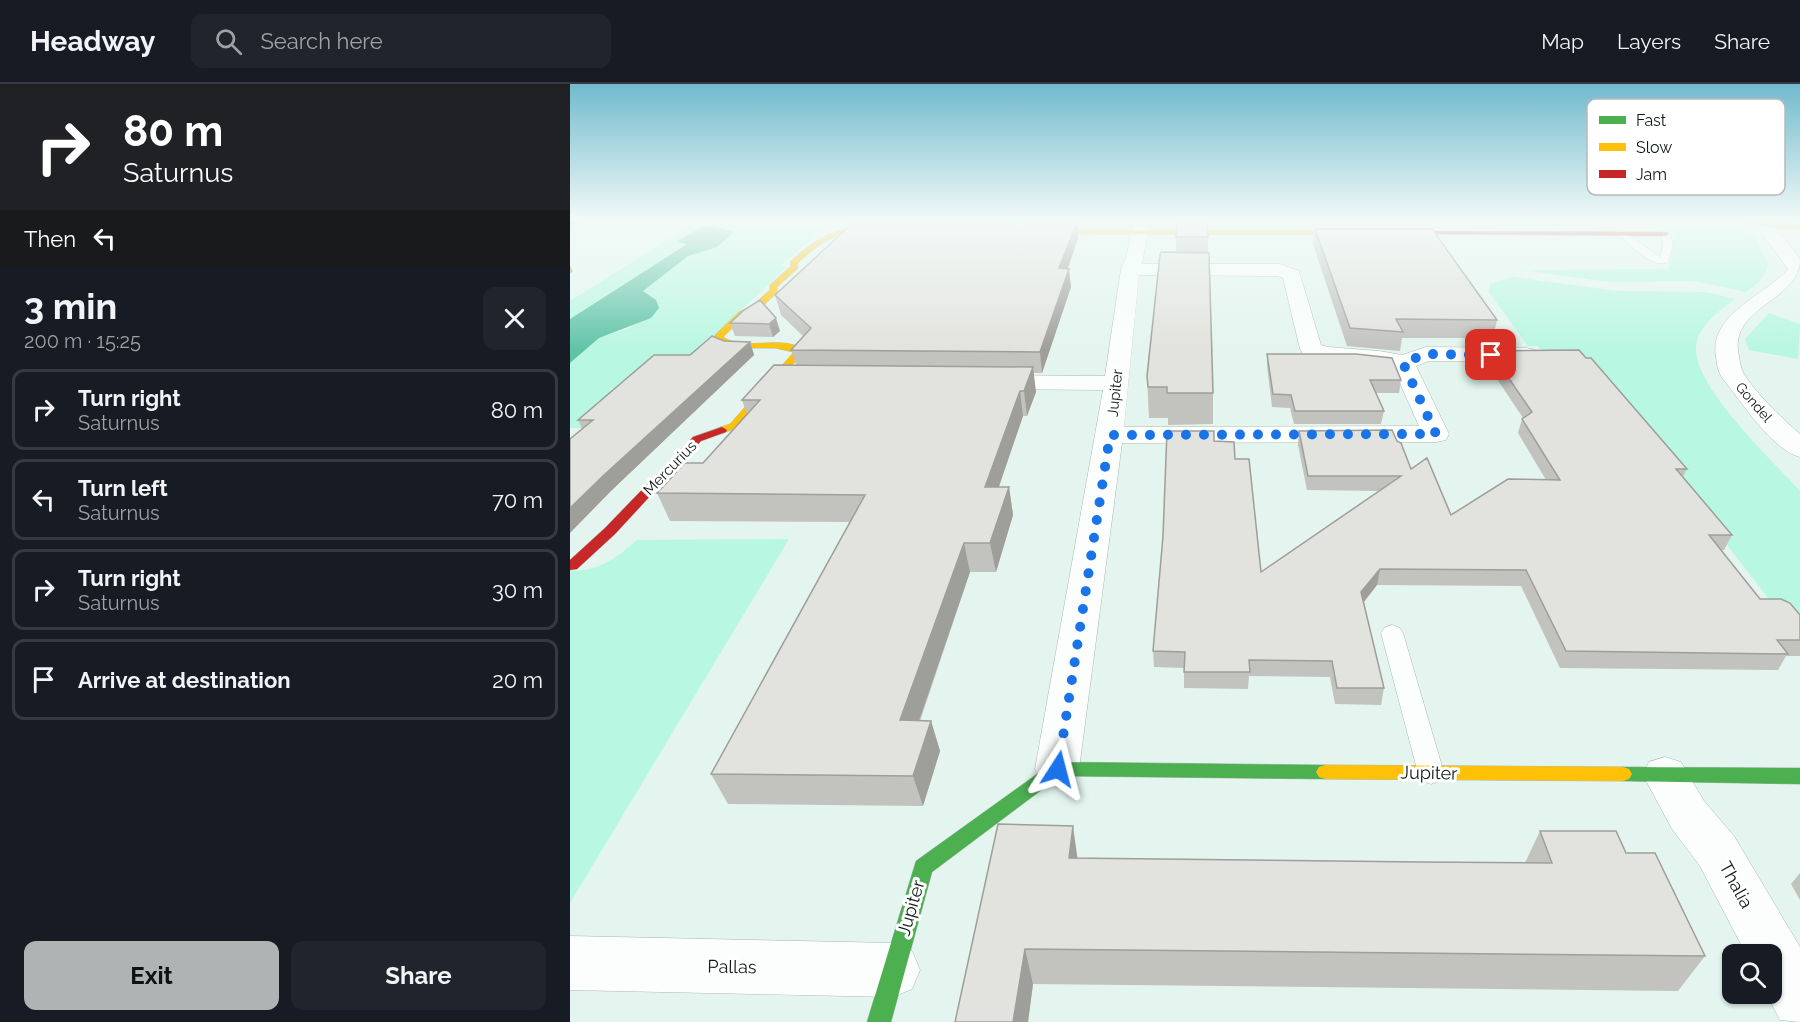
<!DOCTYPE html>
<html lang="en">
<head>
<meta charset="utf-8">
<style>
	body { margin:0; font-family:Raleway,sans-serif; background:#20242c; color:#f1f3f6; height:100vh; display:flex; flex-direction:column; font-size:22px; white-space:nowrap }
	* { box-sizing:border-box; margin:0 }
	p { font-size:20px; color:#9ea1a6 }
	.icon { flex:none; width:33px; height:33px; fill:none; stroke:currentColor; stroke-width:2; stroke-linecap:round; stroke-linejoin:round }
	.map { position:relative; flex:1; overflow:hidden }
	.sheet { display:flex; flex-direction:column; background:#171b24; width:570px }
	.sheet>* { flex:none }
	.guide { background:#202124; color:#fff; overflow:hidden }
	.tools { position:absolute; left:1152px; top:860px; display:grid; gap:12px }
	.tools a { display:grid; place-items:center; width:60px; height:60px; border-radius:12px; background:#171b24; box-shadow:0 2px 4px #0004; font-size:30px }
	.pin { position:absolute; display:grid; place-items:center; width:51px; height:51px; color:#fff; margin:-26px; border-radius:12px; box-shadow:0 3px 9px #0006 }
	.me { position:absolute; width:66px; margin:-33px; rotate:9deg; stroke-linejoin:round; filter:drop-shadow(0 0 4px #0008) }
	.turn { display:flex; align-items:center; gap:21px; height:126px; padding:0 24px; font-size:27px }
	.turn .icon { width:78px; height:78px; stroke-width:2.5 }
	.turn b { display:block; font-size:42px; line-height:51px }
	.then { display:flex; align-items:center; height:57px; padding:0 24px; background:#0003; gap:12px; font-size:22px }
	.round { display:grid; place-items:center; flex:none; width:63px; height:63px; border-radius:12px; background:#20242c }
	.head { display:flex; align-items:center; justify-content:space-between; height:102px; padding:0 24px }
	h1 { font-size:36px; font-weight:700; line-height:45px }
	.cta { display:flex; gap:12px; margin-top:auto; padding:12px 24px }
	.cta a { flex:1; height:69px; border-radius:12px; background:#adb4b3; color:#111; font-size:24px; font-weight:700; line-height:69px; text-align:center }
	.cta a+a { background:#20242c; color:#f1f3f6 }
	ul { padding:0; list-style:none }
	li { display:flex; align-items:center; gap:18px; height:81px; margin:0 12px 9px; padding:0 12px; border:3px solid #363941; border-radius:12px }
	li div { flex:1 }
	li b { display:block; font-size:22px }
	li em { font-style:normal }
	header { display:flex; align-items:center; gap:36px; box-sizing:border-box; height:84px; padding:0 30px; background:#171b24; border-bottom:2px solid #363941 }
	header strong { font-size:28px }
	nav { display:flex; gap:33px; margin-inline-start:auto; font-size:21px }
	.search { width:420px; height:54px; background:#20242c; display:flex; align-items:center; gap:15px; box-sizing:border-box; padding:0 21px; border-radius:12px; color:#9ea1a6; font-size:22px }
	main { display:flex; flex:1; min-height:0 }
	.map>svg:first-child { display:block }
</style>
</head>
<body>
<header>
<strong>Headway</strong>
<div class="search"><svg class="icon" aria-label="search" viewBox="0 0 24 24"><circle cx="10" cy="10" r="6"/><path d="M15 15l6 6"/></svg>Search here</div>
<nav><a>Map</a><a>Layers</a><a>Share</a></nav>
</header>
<main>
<section class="sheet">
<div class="guide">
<div class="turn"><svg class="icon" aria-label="right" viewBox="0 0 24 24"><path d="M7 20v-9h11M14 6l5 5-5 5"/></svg><div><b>80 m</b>Saturnus</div></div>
<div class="then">Then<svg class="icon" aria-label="left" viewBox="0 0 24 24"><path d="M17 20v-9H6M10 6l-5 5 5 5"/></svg></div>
</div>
<div class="head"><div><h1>3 min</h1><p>200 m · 15:25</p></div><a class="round"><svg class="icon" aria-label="close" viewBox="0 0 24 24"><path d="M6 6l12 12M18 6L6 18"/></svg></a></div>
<ul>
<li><svg class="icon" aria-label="right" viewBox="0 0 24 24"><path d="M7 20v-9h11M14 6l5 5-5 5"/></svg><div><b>Turn right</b><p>Saturnus</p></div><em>80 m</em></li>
<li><svg class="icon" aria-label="left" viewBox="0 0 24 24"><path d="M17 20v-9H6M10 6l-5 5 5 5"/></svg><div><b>Turn left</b><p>Saturnus</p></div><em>70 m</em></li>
<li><svg class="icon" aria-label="right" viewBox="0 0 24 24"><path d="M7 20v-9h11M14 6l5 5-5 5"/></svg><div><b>Turn right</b><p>Saturnus</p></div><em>30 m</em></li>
<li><svg class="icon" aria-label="arrive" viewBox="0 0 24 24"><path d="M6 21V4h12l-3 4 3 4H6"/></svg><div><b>Arrive at destination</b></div><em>20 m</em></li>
</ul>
<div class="cta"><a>Exit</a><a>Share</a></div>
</section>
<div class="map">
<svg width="1230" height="938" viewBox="0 0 1230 938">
	<rect width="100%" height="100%" fill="#e3f5ee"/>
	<path fill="#b8f7e1" d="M 1084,136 C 1106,136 1162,133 1178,147 C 1187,155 1193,169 1199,179 C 1195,194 1188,200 1176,208 L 1124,197 L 1039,198 L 950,186 L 1098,185 L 1102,172 L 1104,151 Z
		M 131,138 L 237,139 L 253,145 L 212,181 L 216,184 L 135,260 L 17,344 L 0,344 L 0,279 L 29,254 L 60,244 L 86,216 L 72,207 L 75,203 L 118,172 L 147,163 L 163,148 C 144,139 123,142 109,158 L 118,159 L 0,235 L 0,217 L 123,140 Z
		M 942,193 L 1048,207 L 1136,208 L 1165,215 C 1149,227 1127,242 1126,264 C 1124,303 1204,378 1230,407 L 1230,555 L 1023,288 L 972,267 L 968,262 L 958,262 L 919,208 L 920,200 Z
		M 1199,229 L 1230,240 L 1228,275 L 1179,266 L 1175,255 Z
		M 219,455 L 0,819 L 0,487 C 29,487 47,474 67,456 Z"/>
	<path fill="#5fc3a7" d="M 143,142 L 164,148 L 147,163 L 118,172 L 73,207 L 86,216 L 89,224 L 81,234 L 29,254 L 0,279 L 0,235 L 117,160 L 108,158 L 109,156 L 132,143 Z"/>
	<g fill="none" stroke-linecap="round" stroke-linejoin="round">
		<defs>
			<path id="lane" d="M 1052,146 L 1090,173 L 1093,160 L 1091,150 L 1100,148 L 1103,160 L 1099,177 C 1085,188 1060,160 1049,151 L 1047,149 Z
				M 822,541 L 830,544 L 833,549 L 874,689 L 870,697 L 861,700 L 852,697 L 848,689 L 811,549 L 814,544 Z"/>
			<path id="street" d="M 564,136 L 580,136 L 572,180 L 710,180 L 729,187 L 751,261 L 758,263 L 809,267 L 832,271 L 856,263 L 957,264 L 965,266 L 968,271 L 965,276 L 957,278 L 859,277 L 846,282 L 879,350 L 876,356 L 866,358 L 552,359 L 509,685 L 503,698 L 487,703 L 471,698 L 465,685 L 533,306 L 421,305 L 412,303 L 409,298 L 412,293 L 421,291 L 535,292 L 551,185 L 556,174 ZM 569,191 L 707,192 L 713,194 L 730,265 L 733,270 L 764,278 L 823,284 L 849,342 L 554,343 Z
				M 1187,137 L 1199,137 C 1205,143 1227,169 1230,176 C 1230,217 1157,223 1169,272 C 1170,278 1171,285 1174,290 C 1188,312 1211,333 1230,350 L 1230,373 C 1202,366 1171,317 1153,295 C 1148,288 1147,281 1146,273 C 1138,231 1195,211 1218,185 L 1185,140 Z
				M 1095,673 L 1111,678 L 1134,717 L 1164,752 L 1230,863 L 1230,938 L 1210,936 L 1196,909 L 1202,909 L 1202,870 L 1176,870 L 1130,782 L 1102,745 L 1073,691 L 1079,678 Z
				M 0,852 L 323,859 L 342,867 L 350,886 L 342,905 L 323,913 L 0,906 Z"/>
			<path id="fast" d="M 487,678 L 755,681 L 761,683 L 764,688 L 761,693 L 755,695 L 490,692 L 362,788 L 321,938 L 297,938 L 346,777 L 481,680 Z
				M 1053,683 L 1230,684 L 1230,700 L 1053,697 L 1047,695 L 1044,690 L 1047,685 Z"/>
			<path id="slow" d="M 1170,136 L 1230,141 L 1230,145 L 1205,144 Z
				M 294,141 L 325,141 L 328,143 L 325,145 C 281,145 259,148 227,180 L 228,184 L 207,203 L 207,209 L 188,226 L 175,232 L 153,253 C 175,268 211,250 235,266 L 168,344 L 152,349 L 148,348 L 148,344 L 160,340 L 224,268 L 205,264 L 159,264 L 145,255 L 145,251 L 169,228 L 182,222 L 200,206 L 200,201 L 221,182 L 220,178 C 242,157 263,145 294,141 Z
				M 462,142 L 519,146 L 861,147 L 864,149 L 861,151 L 519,150 L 464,145 Z
				M 755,681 L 1053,683 L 1059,685 L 1062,690 L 1059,695 L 1053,697 L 755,695 L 749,693 L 746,688 L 749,683 Z"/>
			<path id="jam" d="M 18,136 L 17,137 L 0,141 L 0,137 Z
				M 861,147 L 1096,148 L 1099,150 L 1096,152 L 859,150 Z
				M 152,343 L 157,346 L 156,348 L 131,357 L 45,450 L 7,485 L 0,486 L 0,476 L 35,444 L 123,353 Z"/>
		</defs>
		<use href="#lane" stroke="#abb9b4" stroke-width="1"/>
		<use href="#street" stroke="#abb9b4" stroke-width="1"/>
		<use href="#fast" stroke="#abb9b4" stroke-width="1"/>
		<use href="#slow" stroke="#abb9b4" stroke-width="1"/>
		<use href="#jam" stroke="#abb9b4" stroke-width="1"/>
		<use href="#lane" fill="#fbfefc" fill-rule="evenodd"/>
		<use href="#street" fill="#fbfefc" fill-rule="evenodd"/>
		<use href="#fast" fill="#4caf50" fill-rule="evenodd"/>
		<use href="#slow" fill="#ffc107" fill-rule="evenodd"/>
		<use href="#jam" fill="#c62828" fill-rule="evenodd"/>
	</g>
	<path fill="#c2c2bf" d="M 745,145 L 927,236 L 923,254 L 832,254 L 830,267 L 777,262 L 743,160 Z
		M 606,153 L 638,153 L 638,169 L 643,309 L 643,340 L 598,341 L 598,334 L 579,334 L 577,292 L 606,168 Z
		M 508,154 L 498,185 L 501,203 L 472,289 L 463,289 L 466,308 L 457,332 L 453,332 L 429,403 L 439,403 L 443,431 L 426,488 L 400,488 L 350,637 L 361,637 L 370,667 L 353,722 L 158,720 L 141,690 L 280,438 L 100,437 L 87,409 L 133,379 L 177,330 L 172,316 L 226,281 L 221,266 L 233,252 L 211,231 L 205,211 Z
		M 174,226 L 210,247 L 203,253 L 165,252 L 160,239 Z
		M 154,257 L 180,258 L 184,271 L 42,406 L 8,336 Z
		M 920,267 L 1117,385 L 1113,393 L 1162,451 L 1154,466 L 1151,466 L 1190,515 L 1230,531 L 1230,572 L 1216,572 L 1208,586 L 990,584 L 951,502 L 807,501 L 794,518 L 814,604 L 811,621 L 765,620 L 760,593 L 679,592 L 678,605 L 614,604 L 614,584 L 584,583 L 583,567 L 644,357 L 665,375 L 691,488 L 809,407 L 737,406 L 728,361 L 729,347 L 841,385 L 881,431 L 976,396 L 948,349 L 952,335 L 953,334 L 917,280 Z
		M 697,270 L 831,296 L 829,309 L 806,309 L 814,327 L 811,340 L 724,340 L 720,324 L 702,323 L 697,282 Z
		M 970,747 L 1056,769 L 1135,872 L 1108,907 L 463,900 L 458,938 L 385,938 L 508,774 L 955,779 Z
		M 1230,789 L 1230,816 L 1221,800 Z"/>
	<path fill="#9e9e9b" d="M 507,138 L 508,154 L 491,203 L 489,184 Z
		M 0,181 L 3,188 L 0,189 Z
		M 499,185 L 501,203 L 472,289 L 470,268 Z
		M 206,234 L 210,247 L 203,253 L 199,240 Z
		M 180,258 L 184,271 L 42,406 L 0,449 L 0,424 L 34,391 Z
		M 463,283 L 466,308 L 457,332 L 454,307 Z
		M 450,307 L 453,332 L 419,431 L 415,403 Z
		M 439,403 L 443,431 L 426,488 L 420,459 Z
		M 394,459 L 400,488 L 339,666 L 330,636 Z
		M 810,485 L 807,501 L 789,524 L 791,508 Z
		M 361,637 L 370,667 L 353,722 L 343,692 Z
		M 503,742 L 508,778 L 499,774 Z
		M 455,865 L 463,900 L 458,938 L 443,938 Z"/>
	<path fill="#e2e2de" stroke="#9e9e9b" stroke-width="1.5" d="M 607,136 L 637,137 L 638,153 L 606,153 Z
		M 285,137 L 507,138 L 489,184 L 499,185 L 470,268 L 221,266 L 241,244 L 205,211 Z
		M 745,145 L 862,145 L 927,236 L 826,235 L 833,248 L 780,244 Z
		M 591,168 L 639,169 L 643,309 L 597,309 L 597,303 L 578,303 L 577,292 L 590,171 Z
		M 190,216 L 206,234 L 199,240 L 160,239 L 174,226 Z
		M 142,252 L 154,257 L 180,258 L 34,391 L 0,424 L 0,355 L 23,336 L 8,336 L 84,271 L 120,271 Z
		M 1009,266 L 1016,274 L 1021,274 L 1117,385 L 1106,385 L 1162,451 L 1139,451 L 1190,515 L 1211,515 L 1220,519 L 1230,531 L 1230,556 L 1207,556 L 1218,570 L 996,567 L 956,486 L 810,485 L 791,508 L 814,604 L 767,604 L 762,577 L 679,576 L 680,588 L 614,588 L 615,568 L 583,567 L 593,452 L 597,347 L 644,347 L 644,357 L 664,358 L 665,375 L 679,375 L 691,488 L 831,392 L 738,392 L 729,347 L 822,346 L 827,357 L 831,359 L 841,385 L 857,374 L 881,431 L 938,395 L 990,396 L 952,335 L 962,328 L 920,267 Z
		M 697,270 L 786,270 L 822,274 L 831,296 L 800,296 L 814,327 L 725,327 L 721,311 L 703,310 Z
		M 204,281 L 463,283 L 454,307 L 450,307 L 415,403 L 439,403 L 420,459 L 394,459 L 330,636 L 361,637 L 343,692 L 141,690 L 295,411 L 87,409 L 115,379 L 133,379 L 190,316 L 172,316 Z
		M 428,740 L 503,742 L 499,774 L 851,778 L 982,779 L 970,747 L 1046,747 L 1056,769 L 1085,769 L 1135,872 L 455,865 L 443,938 L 385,938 Z"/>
	<linearGradient id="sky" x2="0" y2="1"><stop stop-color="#71bace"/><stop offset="0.51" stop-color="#f2faf7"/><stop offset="1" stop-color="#f2faf7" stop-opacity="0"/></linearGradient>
	<rect width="1230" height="267" fill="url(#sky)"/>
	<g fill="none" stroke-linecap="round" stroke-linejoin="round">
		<path stroke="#1a73e8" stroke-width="10" stroke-dasharray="0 18" d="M 488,685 L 540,351 L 866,350 L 833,279 L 856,270 L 921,271"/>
	</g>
	<g text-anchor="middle" stroke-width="6" stroke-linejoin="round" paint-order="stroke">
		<g font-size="14" fill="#0f1b17" stroke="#fff">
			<text transform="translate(1184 318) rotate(49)" y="5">Gondel</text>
		</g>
		<g font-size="15" fill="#0f1b17" stroke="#fff">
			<text transform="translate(545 309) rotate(-84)" y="5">Jupiter</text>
			<text transform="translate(100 384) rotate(-46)" y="5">Mercurius</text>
		</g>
		<g font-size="18" fill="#0f1b17" stroke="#fff">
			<text transform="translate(859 689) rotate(1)" y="6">Jupiter</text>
			<text transform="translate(1166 801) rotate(61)" y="6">Thalia</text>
			<text transform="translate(341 824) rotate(-74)" y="6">Jupiter</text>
			<text transform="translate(162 883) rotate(1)" y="6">Pallas</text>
		</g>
	</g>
	<rect x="1017" y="15" width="198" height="96" rx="9" fill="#fff" stroke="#b7bbb9" stroke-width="1.5"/>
	<rect x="1029" y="32" width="27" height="8" fill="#4caf50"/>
	<rect x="1029" y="59" width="27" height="8" fill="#ffc107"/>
	<rect x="1029" y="86" width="27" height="8" fill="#c62828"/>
	<g font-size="16" fill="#0f1b17">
		<text x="1066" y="42">Fast</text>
		<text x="1066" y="69">Slow</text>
		<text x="1066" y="96">Jam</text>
	</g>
</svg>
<div class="tools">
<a><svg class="icon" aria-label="search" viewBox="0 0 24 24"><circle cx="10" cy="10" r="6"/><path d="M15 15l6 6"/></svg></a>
</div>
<div class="pin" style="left:921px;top:271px;background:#d93025"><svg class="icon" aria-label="arrive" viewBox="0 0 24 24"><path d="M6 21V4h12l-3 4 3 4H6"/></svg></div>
<svg class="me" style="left:488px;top:685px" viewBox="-20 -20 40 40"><path d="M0-17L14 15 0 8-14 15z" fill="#1a73e8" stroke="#fff" stroke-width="4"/></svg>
</div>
</main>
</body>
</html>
